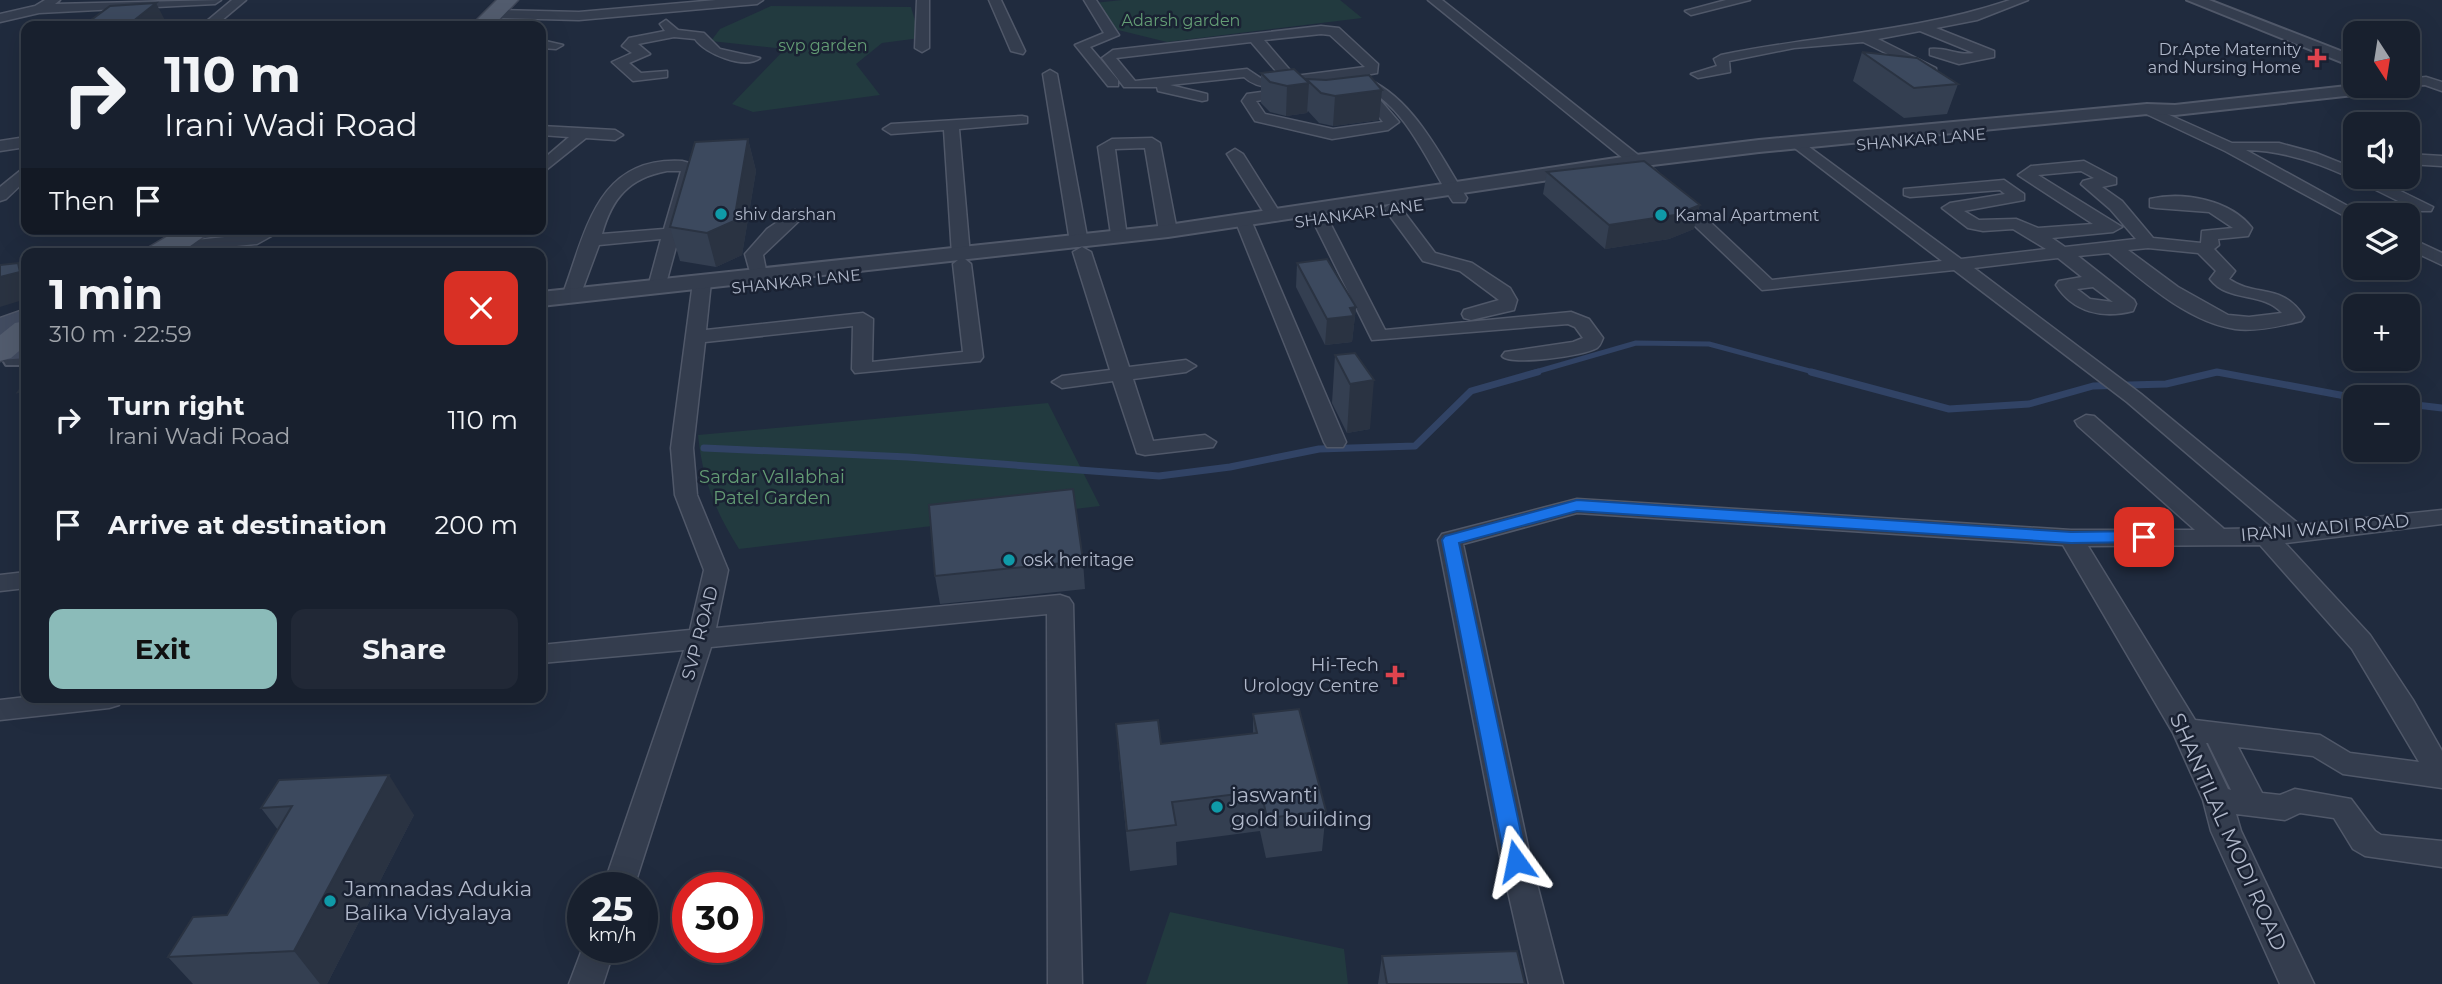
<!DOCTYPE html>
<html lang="en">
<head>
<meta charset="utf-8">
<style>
	body { margin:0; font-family:Montserrat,sans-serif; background:#212836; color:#f1f3f6; height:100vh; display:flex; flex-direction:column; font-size:26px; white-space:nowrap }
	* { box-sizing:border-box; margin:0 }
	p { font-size:23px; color:#9fa3aa }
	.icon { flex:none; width:38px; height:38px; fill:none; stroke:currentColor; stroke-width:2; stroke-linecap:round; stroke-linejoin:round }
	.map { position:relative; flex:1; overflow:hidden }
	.panel { position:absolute; left:21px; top:248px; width:525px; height:455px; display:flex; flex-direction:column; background:#18202e; border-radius:14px; box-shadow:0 7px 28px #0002,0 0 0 2px #363e4a }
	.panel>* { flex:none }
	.guide { position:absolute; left:21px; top:21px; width:525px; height:214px; border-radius:14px; box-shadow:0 7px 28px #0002,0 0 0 2px #363e4a; background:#18202e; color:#f1f3f6; overflow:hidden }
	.needle { width:46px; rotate:168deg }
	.controls { position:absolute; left:2343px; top:21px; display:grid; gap:14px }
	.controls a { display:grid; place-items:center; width:77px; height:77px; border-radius:14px; background:#18202e; box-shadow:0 7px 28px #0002,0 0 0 2px #363e4a; font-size:35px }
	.speed { position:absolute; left:567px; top:872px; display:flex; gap:14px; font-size:35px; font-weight:700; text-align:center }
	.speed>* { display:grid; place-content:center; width:91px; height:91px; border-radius:50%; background:#18202e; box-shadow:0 7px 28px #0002,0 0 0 2px #363e4a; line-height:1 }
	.speed small { font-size:18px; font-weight:400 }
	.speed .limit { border:10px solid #d22; background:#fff; color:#111 }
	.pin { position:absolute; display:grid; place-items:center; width:60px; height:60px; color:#fff; margin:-30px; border-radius:14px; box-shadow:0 4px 10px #0006 }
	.me { position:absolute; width:77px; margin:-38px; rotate:348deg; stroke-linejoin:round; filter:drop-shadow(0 0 5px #0008) }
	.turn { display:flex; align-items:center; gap:24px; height:147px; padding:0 28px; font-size:32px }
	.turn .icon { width:91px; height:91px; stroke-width:2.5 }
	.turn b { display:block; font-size:49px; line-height:60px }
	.then { display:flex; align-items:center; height:66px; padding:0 28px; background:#0003; gap:14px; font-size:26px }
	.round { display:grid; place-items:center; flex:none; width:74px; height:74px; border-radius:14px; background:#212836 }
	.summary { display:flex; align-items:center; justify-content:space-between; height:119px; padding:0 28px }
	h1 { font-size:42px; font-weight:700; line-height:52px }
	.button { display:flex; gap:14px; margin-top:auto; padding:14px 28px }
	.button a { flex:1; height:80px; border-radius:14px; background:#8bbbb9; color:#111; font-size:28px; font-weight:700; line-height:80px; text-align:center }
	.button a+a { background:#212836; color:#f1f3f6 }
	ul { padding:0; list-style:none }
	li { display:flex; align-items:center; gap:21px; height:105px; padding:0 28px }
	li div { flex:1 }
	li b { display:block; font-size:26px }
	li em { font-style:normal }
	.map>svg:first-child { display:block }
</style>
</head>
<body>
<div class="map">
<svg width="2442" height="984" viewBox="0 0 2442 984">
	<rect width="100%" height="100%" fill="#202b3e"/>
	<path fill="#223a3f" d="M 1122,0 L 1340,0 L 1362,18 L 1167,42 L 1114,29 L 1094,3 Z
		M 771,6 L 911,7 L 920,38 L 882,43 L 856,64 L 880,95 L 753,112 L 732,104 L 785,49 L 711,41 L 720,29 Z
		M 1048,403 L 1100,506 L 739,549 C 715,510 703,482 698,435 Z
		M 1170,912 L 1344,949 L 1348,984 L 1146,984 Z"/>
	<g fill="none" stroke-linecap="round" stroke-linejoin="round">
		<path stroke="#314365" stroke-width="5" d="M 1532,373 L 1636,343 L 1709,344 L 1817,373
			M 2212,373 L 2224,373"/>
		<path stroke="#314365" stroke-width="7" d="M 1811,372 L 1949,409 L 2029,404 L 2093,386 L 2166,384 L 2217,372 L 2356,398
			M 2408,404 L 2442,408
			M 704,448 L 908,457 L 1159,476 L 1230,467 L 1319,449 L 1415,446 L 1471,391 L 1538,372"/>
		<defs>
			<path id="minor" d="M 45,0 L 60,0 L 55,4 L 221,0 L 215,4 L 39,13 L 0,22 L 0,14 L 35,6 Z
				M 232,0 L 246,0 L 215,26 L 201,26 Z
				M 716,0 L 763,0 L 757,4 L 579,20 L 497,18 L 491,14 L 497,10 L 579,12 Z
				M 917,0 L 929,0 L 929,48 L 922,52 L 915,48 Z
				M 989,0 L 1001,0 L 1025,51 L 1023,54 L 1011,51 Z
				M 1084,0 L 1096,0 L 1119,35 L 1090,47 L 1118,80 L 1118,86 L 1108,86 L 1075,45 L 1104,33 Z
				M 1428,0 L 1442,0 L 1642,158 L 1772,280 L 1942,261 L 1792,146 L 1789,143 L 1797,138 L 1961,259 L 2046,249 L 2013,229 L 1983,231 L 1968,228 L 1942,208 L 1950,203 L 2005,194 L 2000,190 L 1910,197 L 1904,195 L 1904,189 L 2004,180 L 2024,194 L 2024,200 L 1964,211 L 1979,220 L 2016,219 L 2038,228 L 2093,224 L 2018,175 L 2031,166 L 2084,161 L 2116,178 L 2116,184 L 2102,187 L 2122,201 L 2153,238 L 2201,243 L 2202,231 L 2233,228 L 2209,212 L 2156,208 L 2150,207 L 2150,199 C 2183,191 2231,200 2252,228 L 2248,236 L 2218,239 L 2219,245 L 2214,249 L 2235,271 L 2229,279 C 2256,298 2282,282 2304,317 L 2301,321 C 2281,326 2255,332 2235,329 C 2188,322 2144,282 2109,253 L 2078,256 L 2134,300 L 2136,304 L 2133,311 C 2102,319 2073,312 2056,285 L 2059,281 L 2082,277 L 2058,258 L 1974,268 L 2141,394 L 2300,525 L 2442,510 L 2442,524 L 2285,543 L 2370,635 L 2413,700 L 2442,751 L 2442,788 L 2343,774 L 2313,756 L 2238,747 L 2262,793 L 2280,795 L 2295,789 L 2351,799 L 2375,831 L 2381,835 L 2442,841 L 2442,867 L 2365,856 L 2353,849 L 2334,818 L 2300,813 L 2285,820 L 2236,814 L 2241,831 L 2314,984 L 2280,984 L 2211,831 L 2203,800 L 2173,733 L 2063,545 L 1577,513 L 1463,544 L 1531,861 L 1563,984 L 1529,984 L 1501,861 L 1438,540 L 1442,534 L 1577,499 L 2071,530 L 2195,530 L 2078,426 L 2075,421 L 2086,415 L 2094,416 L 2224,529 L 2274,528 L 2127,402 L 1954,270 L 1762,290 L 1630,164 ZM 2081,171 L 2094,178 L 2083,181 L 2081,184 L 2110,209 L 2136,239 L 2065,247 L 2052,238 L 2113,232 L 2122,227 L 2038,175 ZM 2148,248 L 2198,253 L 2216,271 L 2210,279 C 2228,303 2263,291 2282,313 L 2249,317 L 2228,315 L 2178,287 L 2128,250 ZM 2093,287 L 2113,302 L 2090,299 L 2077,289 ZM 2260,545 L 2352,649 L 2419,762 L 2350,753 L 2320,735 L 2195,720 L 2088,546 ZM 2206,743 L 2208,743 L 2231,790 L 2228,789 Z
				M 1726,0 L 1750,0 L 1691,15 L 1685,11 Z
				M 2010,0 L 2028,0 L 1977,20 L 1936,28 L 1994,51 L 1994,57 L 1959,64 L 1930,55 L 1930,49 C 1946,47 1958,56 1974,53 L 1920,31 L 1878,39 L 1936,68 L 1936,74 L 1931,75 L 1863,42 L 1794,48 L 1729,61 L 1730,72 L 1698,78 L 1691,74 L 1717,66 L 1714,59 L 1721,55 C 1817,35 1916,32 2010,0 Z
				M 666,20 L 678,30 L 704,33 L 720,49 L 760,58 C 745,70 705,54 695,39 L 674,37 L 638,44 L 650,54 L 629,63 L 641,73 L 667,71 L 667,77 L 633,81 L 612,62 L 632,53 L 622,46 L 629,38 L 665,31 L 660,24 Z
				M 1321,26 L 1339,28 L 1378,64 L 1377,73 L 1360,76 C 1412,94 1439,154 1467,198 L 1465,202 L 1453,202 C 1428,164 1407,108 1364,87 C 1327,68 1273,104 1244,77 L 1170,85 L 1207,94 L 1207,100 L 1202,101 L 1158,91 L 1157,87 L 1124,87 L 1102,58 L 1113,50 ZM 1321,34 L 1330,35 L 1365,67 L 1295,76 L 1264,40 ZM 1251,42 L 1282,78 L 1262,79 L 1247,69 L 1135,81 L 1116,58 Z
				M 541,40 L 563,45 L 556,49 L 541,48 Z
				M 1050,70 L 1057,74 L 1088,242 L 1079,247 L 1070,242 L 1043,74 Z
				M 2426,77 L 2442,82 L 2442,91 L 2425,85 L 2404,86 L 2408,86 L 2408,79 Z
				M 1283,89 L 1290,93 L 1288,96 L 1256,101 L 1265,114 L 1333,129 L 1383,122 L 1369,104 L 1376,100 L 1381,101 L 1399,122 L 1388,130 L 1332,139 L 1255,121 L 1242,101 L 1247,94 Z
				M 2147,105 L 2232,143 L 2279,143 L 2316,153 L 2356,169 L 2356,177 L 2372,177 L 2433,207 L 2431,211 L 2419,211 C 2364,185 2309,151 2246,150 L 2364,215 L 2356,215 L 2356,220 L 2350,219 L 2225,151 L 2142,112 L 2142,106 Z
				M 1022,116 L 1027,117 L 1027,123 L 959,129 L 970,255 L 965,259 L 971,264 L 983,357 L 980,361 L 855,373 L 852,369 L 853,326 L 705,342 L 693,448 L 697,495 L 728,570 L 716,628 L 1060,595 L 1069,598 L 1073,604 L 1082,984 L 1048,984 L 1047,614 L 711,647 L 634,887 L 603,887 L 684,650 L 541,663 L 541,645 L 690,630 L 704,570 L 675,495 L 671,448 L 693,282 L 702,277 L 711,282 L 706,330 L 863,313 L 873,319 L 872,362 L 963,352 L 953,264 L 958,260 L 952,255 L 944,130 L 891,134 L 883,129 L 891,124 Z
				M 541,126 L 615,130 L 623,135 L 615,140 L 586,138 L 541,174 L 541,161 L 569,137 L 541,135 Z
				M 26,137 L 26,147 L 0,151 L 0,141 Z
				M 1152,138 L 1160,143 L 1177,231 L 1168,236 L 1159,231 L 1145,148 L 1115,149 L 1127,237 L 1118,242 L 1112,241 L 1098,147 L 1112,139 Z
				M 1235,149 L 1243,154 L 1282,216 L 1280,220 L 1274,221 L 1266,216 L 1227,154 Z
				M 2408,154 L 2442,156 L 2442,166 L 2408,164 Z
				M 682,161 L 693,164 L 697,170 L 664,291 L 650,291 L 648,287 L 661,239 L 599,245 L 580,296 L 571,302 L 564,300 L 562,296 C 586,233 596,156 682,161 ZM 667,171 L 681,171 L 664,229 L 602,234 C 612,198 629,178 667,171 Z
				M 26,166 L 26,180 L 6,199 L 0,201 L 0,187 Z
				M 1392,203 L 1398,204 L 1435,253 L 1472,263 L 1510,288 L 1517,300 L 1514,310 L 1471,320 L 1464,318 L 1462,314 L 1464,310 L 1499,300 L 1460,271 L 1423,261 L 1384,208 Z
				M 795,210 L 803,215 L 801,219 L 763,255 L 767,275 L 764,279 L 752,279 L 745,254 L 767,229 Z
				M 1320,214 L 1328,219 L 1385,330 L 1571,312 L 1589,319 L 1603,338 C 1601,342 1601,345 1597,348 C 1584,356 1510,366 1502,356 L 1505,352 L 1573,342 L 1583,338 L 1575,327 L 1568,324 L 1372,340 L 1312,219 Z
				M 1243,215 L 1251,220 L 1346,442 L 1343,447 L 1327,447 L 1324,442 L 1235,220 Z
				M 262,229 L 284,229 L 257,244 L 168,253 L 159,248 L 168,243 L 253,234 Z
				M 2408,237 L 2442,253 L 2442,265 L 2408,249 Z
				M 1082,247 L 1091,252 L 1129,367 L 1186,360 L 1196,366 L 1186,372 L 1133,379 L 1153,441 L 1205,435 L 1216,442 L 1213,447 L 1145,455 L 1137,453 L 1113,381 L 1062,388 L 1052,382 L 1062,376 L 1110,370 L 1073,252 Z
				M 26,572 L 26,588 L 0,591 L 0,575 Z
				M 26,697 L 26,698 L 122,698 L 119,705 L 109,708 L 0,720 L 0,700 Z
				M 583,947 L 615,947 L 603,984 L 569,984 Z"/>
			<path id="tertiary" d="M 2187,0 L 2209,0 L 2356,57 L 2356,68 Z
				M 2356,85 L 2399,86 L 2390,91 L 2175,115 L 2147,114 L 1759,152 L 1636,167 L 1168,237 L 541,306 L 541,292 L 1168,225 L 1636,155 L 1759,140 L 2147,104 L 2175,105 Z
				M 26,351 L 26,365 L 6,365 L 3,360 L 6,355 Z"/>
			<path id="secondary" d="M 26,309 L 26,326 L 0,336 L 0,318 Z
				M 26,342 L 26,358 L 0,360 L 0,344 Z"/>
			<path id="primary" d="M 497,0 L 518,0 L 493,26 L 471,26 Z
				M 180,229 L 214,229 L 179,254 L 144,254 L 148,248 Z
				M 26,321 L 26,345 L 11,358 L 0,361 L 0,335 L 15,323 Z"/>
		</defs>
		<use href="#minor" stroke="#505869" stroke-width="3"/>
		<use href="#tertiary" stroke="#505869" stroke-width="4"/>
		<use href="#secondary" stroke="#505869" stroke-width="3"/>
		<use href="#primary" stroke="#3e4657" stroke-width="3"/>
		<use href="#minor" fill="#343d4e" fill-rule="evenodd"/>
		<use href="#tertiary" fill="#343d4e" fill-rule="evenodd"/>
		<use href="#secondary" fill="#424c61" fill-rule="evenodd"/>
		<use href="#primary" fill="#525c6e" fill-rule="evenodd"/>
	</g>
	<path fill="#343f51" d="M 1862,52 L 1958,84 L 1947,114 L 1904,118 L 1853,81 Z
		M 1261,73 L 1306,80 L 1306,79 L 1379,120 L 1333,126 L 1319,123 L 1308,111 L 1307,113 L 1286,116 L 1270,112 L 1261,103 Z
		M 748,139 L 756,171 L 742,255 L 716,267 L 680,261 L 670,227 Z
		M 1547,172 L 1694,229 L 1669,239 L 1605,249 L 1543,194 Z
		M 1297,263 L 1356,307 L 1352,342 L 1325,345 L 1296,287 Z
		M 1355,353 L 1370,429 L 1347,433 L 1332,403 L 1335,355 Z
		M 1083,561 L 1085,589 L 940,604 L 935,576 Z
		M 1253,714 L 1326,811 L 1322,851 L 1266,858 L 1260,831 L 1176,842 L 1177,865 L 1130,871 L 1119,764 L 1116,724 L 1161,744 L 1253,733 Z
		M 279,780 L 414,815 L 327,984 L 193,984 L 168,957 L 227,915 L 278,830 L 261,808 Z
		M 1382,956 L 1525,984 L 1378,984 Z"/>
	<path fill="#2a3342" d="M 156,3 L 168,26 L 127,26 Z
		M 1309,83 L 1307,113 L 1286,116 L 1287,86 Z
		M 1382,90 L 1379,120 L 1333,126 L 1335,96 Z
		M 748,139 L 756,171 L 742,255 L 716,267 L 707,233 Z
		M 1700,205 L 1694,229 L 1669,239 L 1605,249 L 1609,225 Z
		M 18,263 L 26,276 L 26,299 L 0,307 L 0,277 Z
		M 1356,307 L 1352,342 L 1325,345 L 1327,319 L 1350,308 Z
		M 1374,380 L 1370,429 L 1347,433 L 1350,384 Z
		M 26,390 L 26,403 L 18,392 Z
		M 389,775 L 414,815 L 327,984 L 320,984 L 294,951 Z"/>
	<path fill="#3c495e" stroke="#2a3342" stroke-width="2" d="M 156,3 L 127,26 L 83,26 L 110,6 Z
		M 1862,52 L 1917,58 L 1958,84 L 1914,88 Z
		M 1294,69 L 1309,83 L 1287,86 L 1270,82 L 1261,73 Z
		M 1369,75 L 1382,90 L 1335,96 L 1321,93 L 1306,79 L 1326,80 Z
		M 748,139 L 734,221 L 707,233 L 670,227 L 695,142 Z
		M 1644,161 L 1700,205 L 1675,215 L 1609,225 L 1547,172 Z
		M 1327,259 L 1356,307 L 1350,308 L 1354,316 L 1327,319 L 1297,263 Z
		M 18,263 L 20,272 L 0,277 L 0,265 Z
		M 1355,353 L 1374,380 L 1350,384 L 1335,355 Z
		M 26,381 L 26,390 L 18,392 Z
		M 1073,489 L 1083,561 L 935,576 L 929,505 Z
		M 1299,709 L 1326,811 L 1267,818 L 1261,791 L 1172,802 L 1176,825 L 1127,831 L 1116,724 L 1158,720 L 1161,744 L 1257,733 L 1253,714 Z
		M 389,775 L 294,951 L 168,957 L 193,917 L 227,915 L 292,806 L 261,808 L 279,780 Z
		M 1517,951 L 1525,984 L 1387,984 L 1382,956 Z"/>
	<path fill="#1a73e8" stroke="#114b97" stroke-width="2" d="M 1577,500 L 2071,532 L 2144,531 L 2152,537 L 2144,542 L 2071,543 L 1577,511 L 1459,543 L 1527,861 L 1524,867 L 1516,870 L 1508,867 L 1505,861 L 1442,540 L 1445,536 Z"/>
	<g fill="#e0444e" stroke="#1a2233" stroke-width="2.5">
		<path d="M2313.5 47.5h7v7h7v7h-7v7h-7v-7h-7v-7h7z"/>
		<path d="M1391.5 664.5h7v7h7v7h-7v7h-7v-7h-7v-7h7z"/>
	</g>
	<g fill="#0f9aa8" stroke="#1a2233" stroke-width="2.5">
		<circle cx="721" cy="214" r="7"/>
		<circle cx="1661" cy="215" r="7"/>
		<circle cx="1009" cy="560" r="7"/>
		<circle cx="1217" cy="807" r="7"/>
		<circle cx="330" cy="901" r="7"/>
	</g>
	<g text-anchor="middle" stroke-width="5" stroke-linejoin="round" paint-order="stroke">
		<g font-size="16" fill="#649d75" stroke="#1a2233">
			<text x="1181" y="26">Adarsh garden</text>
			<text x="823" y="51">svp garden</text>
		</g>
		<g font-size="16" fill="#b0b8ca" stroke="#1a2233" text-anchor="start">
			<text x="2301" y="55" text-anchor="end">Dr.Apte Maternity<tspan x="2301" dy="18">and Nursing Home</tspan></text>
			<text x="735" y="220">shiv darshan</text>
			<text x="1675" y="221">Kamal Apartment</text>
		</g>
		<g font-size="16" fill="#b0b8ca" stroke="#1a2233">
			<text transform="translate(1921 139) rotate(-5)" y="6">SHANKAR LANE</text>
			<text transform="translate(1359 213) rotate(-8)" y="6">SHANKAR LANE</text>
			<text transform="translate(796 281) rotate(-6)" y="6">SHANKAR LANE</text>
		</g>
		<g font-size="18" fill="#649d75" stroke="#1a2233">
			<text x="772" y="483">Sardar Vallabhai<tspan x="772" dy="21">Patel Garden</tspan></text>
		</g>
		<g font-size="18" fill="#b0b8ca" stroke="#1a2233">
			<text transform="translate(2325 528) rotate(-5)" y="6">IRANI WADI ROAD</text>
			<text transform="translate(700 633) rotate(-75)" y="6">SVP ROAD</text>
		</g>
		<g font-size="18" fill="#b0b8ca" stroke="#1a2233" text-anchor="start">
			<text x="1023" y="566">osk heritage</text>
			<text x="1379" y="671" text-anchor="end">Hi-Tech<tspan x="1379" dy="21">Urology Centre</tspan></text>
		</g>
		<g font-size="21" fill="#b0b8ca" stroke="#1a2233" text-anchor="start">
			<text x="1231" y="802">jaswanti<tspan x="1231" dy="24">gold building</tspan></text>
			<text x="344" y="896">Jamnadas Adukia<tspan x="344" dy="24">Balika Vidyalaya</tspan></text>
		</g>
		<g font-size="21" fill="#b0b8ca" stroke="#1a2233">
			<text transform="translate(2228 832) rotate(66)" y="7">SHANTILAL MODI ROAD</text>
		</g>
	</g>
</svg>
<div class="controls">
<a><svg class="needle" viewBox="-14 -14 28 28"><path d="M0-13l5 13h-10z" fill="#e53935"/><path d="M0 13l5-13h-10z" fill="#9fa3aa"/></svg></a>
<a><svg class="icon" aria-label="sound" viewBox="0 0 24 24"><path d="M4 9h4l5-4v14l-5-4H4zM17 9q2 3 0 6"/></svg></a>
<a><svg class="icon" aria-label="layers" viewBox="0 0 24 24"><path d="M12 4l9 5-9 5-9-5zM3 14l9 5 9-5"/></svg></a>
<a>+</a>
<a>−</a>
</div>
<div class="speed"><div>25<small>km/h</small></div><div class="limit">30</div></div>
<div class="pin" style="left:2144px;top:537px;background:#d93025"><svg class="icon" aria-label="arrive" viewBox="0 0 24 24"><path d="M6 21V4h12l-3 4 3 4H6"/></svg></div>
<svg class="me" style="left:1516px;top:861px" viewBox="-20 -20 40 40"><path d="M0-17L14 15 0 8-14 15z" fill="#1a73e8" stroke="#fff" stroke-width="4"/></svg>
<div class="guide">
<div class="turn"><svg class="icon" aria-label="right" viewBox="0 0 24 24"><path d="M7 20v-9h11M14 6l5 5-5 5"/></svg><div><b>110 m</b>Irani Wadi Road</div></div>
<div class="then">Then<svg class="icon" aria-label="arrive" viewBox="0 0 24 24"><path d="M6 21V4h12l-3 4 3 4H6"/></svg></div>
</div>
<section class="panel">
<div class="summary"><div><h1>1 min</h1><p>310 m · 22:59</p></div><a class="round" style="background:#d93025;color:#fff"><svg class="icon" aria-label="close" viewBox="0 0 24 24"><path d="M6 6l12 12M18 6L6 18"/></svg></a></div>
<ul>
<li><svg class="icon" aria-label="right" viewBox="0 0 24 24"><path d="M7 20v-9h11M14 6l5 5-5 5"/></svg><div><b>Turn right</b><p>Irani Wadi Road</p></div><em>110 m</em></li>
<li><svg class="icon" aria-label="arrive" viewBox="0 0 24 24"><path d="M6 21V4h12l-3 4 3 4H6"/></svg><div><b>Arrive at destination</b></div><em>200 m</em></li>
</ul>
<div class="button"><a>Exit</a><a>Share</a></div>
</section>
</div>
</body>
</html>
